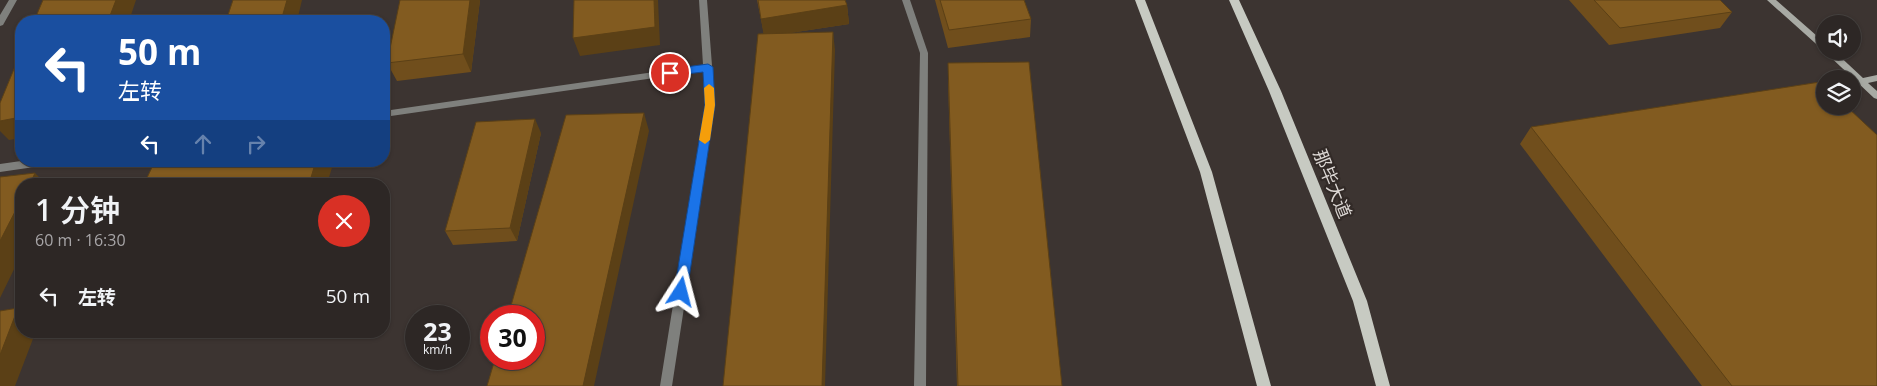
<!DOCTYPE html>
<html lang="zh">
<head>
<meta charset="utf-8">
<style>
	body { margin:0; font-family:"Open Sans","Noto Sans SC",sans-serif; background:#352f2d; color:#f1f3f6; height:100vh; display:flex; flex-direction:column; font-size:19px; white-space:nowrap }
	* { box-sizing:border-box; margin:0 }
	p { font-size:16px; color:#a7a5a7 }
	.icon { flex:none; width:28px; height:28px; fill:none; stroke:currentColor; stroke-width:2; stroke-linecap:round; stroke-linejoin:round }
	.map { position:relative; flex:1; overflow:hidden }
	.details { position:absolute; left:15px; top:178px; width:375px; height:160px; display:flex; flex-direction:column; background:#2d2725; border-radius:20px; box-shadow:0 1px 4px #0004,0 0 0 1px #484442 }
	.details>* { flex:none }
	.hud { position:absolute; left:15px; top:15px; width:375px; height:152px; border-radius:20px; box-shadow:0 1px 4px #0004,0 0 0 1px #484442; background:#1a4fa0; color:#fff; overflow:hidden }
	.controls { position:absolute; left:1816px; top:15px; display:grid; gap:10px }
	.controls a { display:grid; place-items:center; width:45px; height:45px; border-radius:50%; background:#2d2725; box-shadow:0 1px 4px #0004,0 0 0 1px #484442; font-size:25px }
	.speed { position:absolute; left:405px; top:305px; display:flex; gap:10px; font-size:25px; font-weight:700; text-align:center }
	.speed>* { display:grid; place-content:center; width:65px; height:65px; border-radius:50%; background:#2d2725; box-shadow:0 1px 4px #0004,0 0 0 1px #484442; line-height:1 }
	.speed small { font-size:12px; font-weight:400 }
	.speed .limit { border:8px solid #d22; background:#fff; color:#111 }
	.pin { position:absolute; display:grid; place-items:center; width:42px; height:42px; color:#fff; margin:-21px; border:2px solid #fff; border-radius:50%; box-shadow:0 1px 5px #0007 }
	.me { position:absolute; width:55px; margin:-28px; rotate:9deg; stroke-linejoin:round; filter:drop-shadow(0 0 4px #0008) }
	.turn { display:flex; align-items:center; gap:18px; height:105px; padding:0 20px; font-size:22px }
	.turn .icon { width:65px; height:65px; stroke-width:2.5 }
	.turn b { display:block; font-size:35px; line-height:42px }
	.lanes { display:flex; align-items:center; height:48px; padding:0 20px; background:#0003; justify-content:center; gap:25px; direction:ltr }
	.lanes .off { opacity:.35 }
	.round { display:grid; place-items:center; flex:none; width:52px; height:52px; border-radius:26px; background:#352f2d }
	.head { display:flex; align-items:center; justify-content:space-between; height:85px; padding:0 20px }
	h1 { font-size:30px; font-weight:600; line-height:38px }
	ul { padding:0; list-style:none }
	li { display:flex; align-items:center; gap:15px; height:65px; padding:0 20px }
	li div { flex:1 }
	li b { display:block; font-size:19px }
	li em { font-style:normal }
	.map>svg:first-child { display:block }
</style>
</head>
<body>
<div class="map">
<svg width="1877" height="386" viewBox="0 0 1877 386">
	<rect width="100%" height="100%" fill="#3c3431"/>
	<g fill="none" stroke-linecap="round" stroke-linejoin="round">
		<path fill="#7f807d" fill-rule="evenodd" d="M 9,0 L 17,0 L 3,25 L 0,26 L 0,15 Z
			M 699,0 L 707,0 L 715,105 L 672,386 L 660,386 L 705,105 L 703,71 L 384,117 L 384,111 L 703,65 Z
			M 902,0 L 910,0 L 928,53 L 926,386 L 914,386 L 920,53 Z
			M 21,161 L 53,161 L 48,165 L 0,172 L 0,164 Z"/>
		<path fill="#a8aaa4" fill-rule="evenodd" d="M 1767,0 L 1776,0 L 1825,43 L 1825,51 L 1834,51 L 1863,78 L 1877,75 L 1877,81 L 1868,83 L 1877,91 L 1877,99 L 1874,98 L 1824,51 Z"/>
		<path fill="#c7cac2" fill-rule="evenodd" d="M 1135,0 L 1145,0 L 1212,172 L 1271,386 L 1257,386 L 1200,172 Z
			M 1229,0 L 1239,0 L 1281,91 L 1367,301 L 1390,386 L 1376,386 L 1353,301 L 1269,91 Z"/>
	</g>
	<path fill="#704e1c" d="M 480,0 L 471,72 L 397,81 L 387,63 Z
		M 757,0 L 845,0 L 847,5 L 849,24 L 789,33 L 835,50 L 764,34 Z
		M 935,0 L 1024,0 L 1031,19 L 1030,37 L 948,48 Z
		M 1569,0 L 1720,0 L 1732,12 L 1720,28 L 1609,45 Z
		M 948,63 L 1062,386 L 957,386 L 948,80 Z
		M 1531,127 L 1877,386 L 1702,386 L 1520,144 Z
		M 541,133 L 517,241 L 453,245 L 445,231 Z"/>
	<path fill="#5b4016" d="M 116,0 L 136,0 L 129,21 L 108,21 Z
		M 287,0 L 302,0 L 297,21 L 281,21 Z
		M 470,0 L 480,0 L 471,72 L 463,54 Z
		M 654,0 L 658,0 L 660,45 L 580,56 L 573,38 Z
		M 847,5 L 849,24 L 764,37 L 761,19 Z
		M 833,32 L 835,50 L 825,386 L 822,386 Z
		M 644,113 L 649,131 L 594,386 L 583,386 Z
		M 21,117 L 21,138 L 9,140 L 0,131 L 0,121 Z
		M 535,119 L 541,133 L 517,241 L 510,228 Z
		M 316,161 L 334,161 L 327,184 L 309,184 Z
		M 35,173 L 46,184 L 30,184 Z
		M 21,200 L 21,255 L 0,298 L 0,241 Z
		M 18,308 L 21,311 L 21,331 L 36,331 L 15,386 L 0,386 L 0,355 Z"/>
	<path fill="#825b20" stroke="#5b4016" d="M 43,0 L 116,0 L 108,21 L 34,21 Z
		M 233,0 L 287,0 L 281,21 L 226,21 Z
		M 400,0 L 470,0 L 463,54 L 387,63 Z
		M 574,0 L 654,0 L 655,27 L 573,38 Z
		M 758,0 L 845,0 L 847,5 L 761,19 Z
		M 940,0 L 1024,0 L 1031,19 L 949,30 Z
		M 1594,0 L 1720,0 L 1732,12 L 1620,28 Z
		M 833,32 L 822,386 L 723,386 L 758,34 Z
		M 21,52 L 21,117 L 0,121 L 0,103 Z
		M 1029,62 L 1062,386 L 958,386 L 948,63 Z
		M 1820,82 L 1825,86 L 1825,106 L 1846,106 L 1877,135 L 1877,386 L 1732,386 L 1531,127 Z
		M 644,113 L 583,386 L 487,386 L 495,359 L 534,359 L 534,316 L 508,316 L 566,115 Z
		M 535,119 L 510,228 L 445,231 L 476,122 Z
		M 155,161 L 316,161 L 309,184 L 144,184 Z
		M 35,173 L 30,184 L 21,184 L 21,200 L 0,241 L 0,177 Z
		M 18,308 L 0,355 L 0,311 Z"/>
	<path fill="#1a73e8" stroke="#114b97" d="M 708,64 L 713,67 L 715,105 L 687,292 L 681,297 L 674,292 L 705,105 L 703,72 L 670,76 L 664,73 L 670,69 Z"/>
	<path fill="#f59e0b" d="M 709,84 L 714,88 L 715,105 L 710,140 L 705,144 L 699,140 L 705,105 L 704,88 Z"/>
	<g text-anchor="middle" stroke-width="4.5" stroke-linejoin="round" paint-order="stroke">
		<g font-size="18" fill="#dbd6d3" stroke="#322a27">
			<text transform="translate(1332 184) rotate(68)" y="6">那毕大道</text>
		</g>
	</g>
</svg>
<div class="controls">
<a><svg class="icon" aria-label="sound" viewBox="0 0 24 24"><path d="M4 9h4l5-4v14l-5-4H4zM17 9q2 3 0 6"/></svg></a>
<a><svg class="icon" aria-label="layers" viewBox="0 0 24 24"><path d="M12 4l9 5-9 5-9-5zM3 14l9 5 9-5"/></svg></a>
</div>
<div class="speed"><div>23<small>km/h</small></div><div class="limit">30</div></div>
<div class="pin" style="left:670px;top:73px;background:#d93025"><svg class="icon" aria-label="arrive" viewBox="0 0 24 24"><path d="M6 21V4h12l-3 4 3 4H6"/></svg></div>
<svg class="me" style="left:681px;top:292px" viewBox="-20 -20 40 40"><path d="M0-17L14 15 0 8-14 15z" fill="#1a73e8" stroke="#fff" stroke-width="4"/></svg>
<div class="hud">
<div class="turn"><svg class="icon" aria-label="left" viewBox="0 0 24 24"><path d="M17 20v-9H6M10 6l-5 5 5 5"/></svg><div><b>50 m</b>左转</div></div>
<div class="lanes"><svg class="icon" aria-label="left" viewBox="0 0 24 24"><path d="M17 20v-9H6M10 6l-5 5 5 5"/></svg><svg class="icon off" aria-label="ahead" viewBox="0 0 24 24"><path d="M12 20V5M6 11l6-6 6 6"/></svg><svg class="icon off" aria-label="right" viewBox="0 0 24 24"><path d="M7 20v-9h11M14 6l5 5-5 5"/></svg></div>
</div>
<section class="details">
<div class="head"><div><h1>1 分钟</h1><p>60 m · 16:30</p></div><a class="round" style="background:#d93025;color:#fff"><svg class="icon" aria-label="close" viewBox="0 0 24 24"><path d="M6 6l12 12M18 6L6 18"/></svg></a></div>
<ul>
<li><svg class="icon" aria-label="left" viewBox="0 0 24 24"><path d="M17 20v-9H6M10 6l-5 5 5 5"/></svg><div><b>左转</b></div><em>50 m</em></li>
</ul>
</section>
</div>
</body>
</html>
